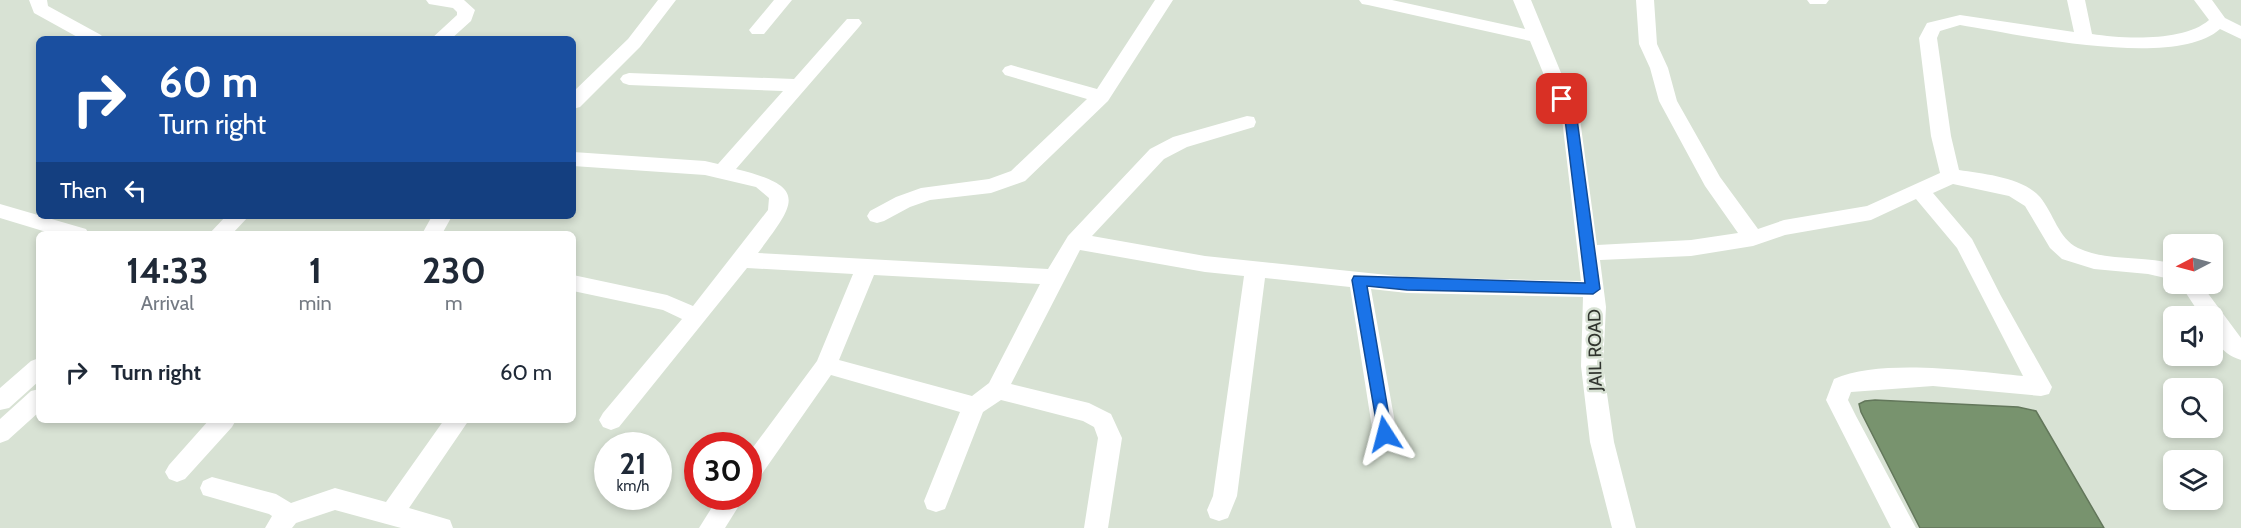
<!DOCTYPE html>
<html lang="en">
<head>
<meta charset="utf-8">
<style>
	body { margin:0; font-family:Cabin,sans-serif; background:#f6f6f7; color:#1f2937; height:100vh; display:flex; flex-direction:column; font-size:22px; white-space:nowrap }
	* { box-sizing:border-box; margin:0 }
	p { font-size:20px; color:#747a83 }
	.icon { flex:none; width:33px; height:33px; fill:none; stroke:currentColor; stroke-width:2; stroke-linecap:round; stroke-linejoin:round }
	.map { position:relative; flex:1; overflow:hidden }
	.side { position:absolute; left:36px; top:231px; width:540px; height:192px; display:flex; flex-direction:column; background:#fff; border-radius:9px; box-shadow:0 3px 9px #0003 }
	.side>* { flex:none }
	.hud { position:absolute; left:36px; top:36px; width:540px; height:183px; border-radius:9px; box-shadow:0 3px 9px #0003; background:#1a4fa0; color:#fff; overflow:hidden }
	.needle { width:39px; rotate:264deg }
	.buttons { position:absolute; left:2163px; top:234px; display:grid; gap:12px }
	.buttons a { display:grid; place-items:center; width:60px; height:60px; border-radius:9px; background:#fff; box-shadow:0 3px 9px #0003; font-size:30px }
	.speed { position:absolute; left:594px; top:432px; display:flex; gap:12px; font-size:30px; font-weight:700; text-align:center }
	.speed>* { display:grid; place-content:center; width:78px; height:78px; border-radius:50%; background:#fff; box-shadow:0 3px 9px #0003; line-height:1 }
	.speed small { font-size:15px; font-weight:400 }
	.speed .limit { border:9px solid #d22; background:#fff; color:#111 }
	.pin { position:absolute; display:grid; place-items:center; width:51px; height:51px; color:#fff; margin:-26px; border-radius:12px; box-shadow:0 3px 9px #0006 }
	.me { position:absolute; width:66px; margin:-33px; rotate:351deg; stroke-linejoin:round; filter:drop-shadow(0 0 4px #0008) }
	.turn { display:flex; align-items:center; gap:21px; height:126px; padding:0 24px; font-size:27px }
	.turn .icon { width:78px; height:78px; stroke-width:2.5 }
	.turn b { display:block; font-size:42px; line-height:51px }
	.then { display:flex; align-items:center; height:57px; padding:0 24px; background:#0003; gap:12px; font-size:22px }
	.eta { display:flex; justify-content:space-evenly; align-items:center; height:102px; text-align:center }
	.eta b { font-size:36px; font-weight:700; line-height:42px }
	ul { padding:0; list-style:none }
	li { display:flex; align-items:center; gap:18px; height:78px; padding:0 24px }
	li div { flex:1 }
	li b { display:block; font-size:22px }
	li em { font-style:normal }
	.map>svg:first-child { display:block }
</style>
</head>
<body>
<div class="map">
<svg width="2241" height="528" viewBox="0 0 2241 528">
	<rect width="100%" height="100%" fill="#d8e2d4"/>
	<path fill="#78936e" stroke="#63775b" stroke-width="1.5" d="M 1875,400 L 2018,407 L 2036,411 L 2104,528 L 1920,528 L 1861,412 L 1859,404 L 1865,401 Z"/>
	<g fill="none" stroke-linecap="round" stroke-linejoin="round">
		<path fill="#fff" fill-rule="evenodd" d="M 29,0 L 47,0 L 48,6 L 101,35 L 104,39 L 81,39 L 34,13 Z
			M 426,0 L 464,0 L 475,10 L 471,21 L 451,39 L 431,39 L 457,15 L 457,12 L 453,8 L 429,4 Z
			M 658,0 L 676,0 L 640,47 L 580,107 L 573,109 L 573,92 L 628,39 Z
			M 774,0 L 792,0 L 764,34 L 752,34 L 749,30 Z
			M 1155,0 L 1173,0 L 1108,101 L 1025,181 L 991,193 L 930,200 L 910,207 L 884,221 L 877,223 L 870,221 L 867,216 L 870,211 L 896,197 L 921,188 L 989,179 L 1011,171 L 1087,99 L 1005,75 L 1002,71 L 1005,67 L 1011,65 L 1097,89 Z
			M 1359,0 L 1392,0 L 1525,29 L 1513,0 L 1531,0 L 1580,119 L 1597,245 L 1691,240 L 1738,233 L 1705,186 L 1659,101 L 1650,68 L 1639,44 L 1636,0 L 1654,0 L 1657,44 L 1668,68 L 1677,101 L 1720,177 L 1758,229 L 1784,220 L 1867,206 L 1940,173 L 1931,136 L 1919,38 L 1927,23 L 1960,15 L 2074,32 L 2067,0 L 2085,0 L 2092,34 C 2123,39 2184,42 2209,20 L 2194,0 L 2212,0 L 2225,18 L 2241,26 L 2241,39 L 2220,29 C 2175,70 2017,34 1960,25 L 1940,31 L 1937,38 L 1951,136 L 1959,170 C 1984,174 2022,177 2040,197 C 2054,214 2058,238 2078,248 C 2107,262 2143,255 2174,264 L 2174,280 L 2148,274 L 2094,269 L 2062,259 L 2050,248 L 2025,206 L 2009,196 L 1953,184 L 1933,193 L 1972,239 L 2001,296 L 2052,387 L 2049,394 L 2041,396 L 1933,386 L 1851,392 L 1848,400 L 1856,416 L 1916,528 L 1891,528 L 1826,400 L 1834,379 C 1881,358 1972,371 2023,376 L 1957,248 L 1916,199 L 1871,220 L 1785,235 L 1753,246 L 1691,256 L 1600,260 L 1606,307 L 1603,366 L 1614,442 L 1636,528 L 1612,528 L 1590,442 L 1581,366 L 1583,297 L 1407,293 L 1371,289 L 1397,434 L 1393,441 L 1385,444 L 1377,441 L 1373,434 L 1350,287 L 1265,278 L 1237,496 L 1228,518 L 1219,521 L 1210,518 L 1207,510 L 1213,496 L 1244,276 L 1205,272 L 1080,250 L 1011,384 L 1089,403 L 1111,414 L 1122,438 L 1108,528 L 1084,528 L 1098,438 L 1094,427 L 1083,421 L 1001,400 L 983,412 L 945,509 L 936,512 L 927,509 L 924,501 L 960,412 L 831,375 L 757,481 L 748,484 L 748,454 L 817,361 L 853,274 L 747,268 L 619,427 L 611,430 L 603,427 L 599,420 L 603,413 L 682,319 L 663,310 L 573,291 L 573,275 L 667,295 L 693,306 L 768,210 L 769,198 L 756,187 L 705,175 L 573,166 L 573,152 L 705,161 L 718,164 L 783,91 L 629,85 L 623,83 L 620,79 L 623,75 L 629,73 L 794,79 L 847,19 L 859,19 L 862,23 L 859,27 L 736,169 C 810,187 795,203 758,253 L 1048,269 L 1068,236 L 1150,149 L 1173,137 L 1247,116 L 1254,117 L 1256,122 L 1254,127 L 1187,147 L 1164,159 L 1092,236 L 1205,256 L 1407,277 L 1581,281 L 1562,119 L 1530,41 L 1368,5 L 1362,4 ZM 874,275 L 1040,284 L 989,383 L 972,396 L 839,360 Z
			M 1807,0 L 1829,0 L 1826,4 L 1810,4 Z
			M 0,204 L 86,229 L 89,234 L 53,234 L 0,218 Z
			M 226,216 L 249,216 L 232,234 L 209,234 Z
			M 432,216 L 452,216 L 442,234 L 422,234 Z
			M 2180,284 L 2201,284 L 2241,338 L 2241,360 C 2219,353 2212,338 2212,316 L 2201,316 Z
			M 39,358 L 39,381 L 9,408 L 0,410 L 0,388 L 31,361 Z
			M 39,389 L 39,412 L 8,440 L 0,443 L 0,419 L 31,391 Z
			M 209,420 L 236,420 L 232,427 L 185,479 L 177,482 L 169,479 L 165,472 L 169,465 Z
			M 444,420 L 469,420 L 409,508 L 450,520 L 453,528 L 401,528 L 335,510 L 296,523 L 292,528 L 265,528 L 272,516 L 269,514 L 203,495 L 200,488 L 203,481 L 212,477 L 276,494 L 291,503 L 335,488 L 386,502 Z
			M 719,496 L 745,496 L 725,528 L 699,528 Z"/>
	</g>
	<path fill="#1a73e8" stroke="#114b97" stroke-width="1.5" d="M 1562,95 L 1568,99 L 1577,119 L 1600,289 L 1593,294 L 1407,290 L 1367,286 L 1392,434 L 1390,438 L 1385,440 L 1379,438 L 1352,280 L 1354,276 L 1585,283 L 1565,119 L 1556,99 Z"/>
	<g text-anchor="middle" stroke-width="5" stroke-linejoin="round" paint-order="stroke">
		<g font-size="18" fill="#31352f" stroke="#d8e2d4">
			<text transform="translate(1595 350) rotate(-91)" y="6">JAIL ROAD</text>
		</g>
	</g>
</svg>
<div class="buttons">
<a><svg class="needle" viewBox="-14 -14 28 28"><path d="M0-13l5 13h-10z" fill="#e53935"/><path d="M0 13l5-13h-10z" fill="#747a83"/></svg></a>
<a><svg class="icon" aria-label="sound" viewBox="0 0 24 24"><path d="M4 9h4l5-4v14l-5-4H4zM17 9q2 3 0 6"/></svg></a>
<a><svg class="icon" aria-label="search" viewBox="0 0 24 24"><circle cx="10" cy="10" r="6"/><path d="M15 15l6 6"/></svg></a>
<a><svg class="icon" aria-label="layers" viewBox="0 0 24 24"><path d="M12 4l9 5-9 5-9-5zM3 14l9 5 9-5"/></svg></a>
</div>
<div class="speed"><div>21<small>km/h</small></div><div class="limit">30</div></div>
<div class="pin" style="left:1562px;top:99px;background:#d93025"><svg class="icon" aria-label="arrive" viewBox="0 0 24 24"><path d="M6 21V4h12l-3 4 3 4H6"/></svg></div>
<svg class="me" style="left:1385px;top:434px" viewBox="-20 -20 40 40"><path d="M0-17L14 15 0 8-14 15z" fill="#1a73e8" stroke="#fff" stroke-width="4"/></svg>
<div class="hud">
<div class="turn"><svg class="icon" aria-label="right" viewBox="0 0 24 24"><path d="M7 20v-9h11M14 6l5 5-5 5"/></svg><div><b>60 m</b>Turn right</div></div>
<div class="then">Then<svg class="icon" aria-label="left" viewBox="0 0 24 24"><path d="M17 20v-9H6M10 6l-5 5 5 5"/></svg></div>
</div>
<section class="side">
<div class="eta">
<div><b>14:33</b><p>Arrival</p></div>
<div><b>1</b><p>min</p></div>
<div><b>230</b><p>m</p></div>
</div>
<ul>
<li><svg class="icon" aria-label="right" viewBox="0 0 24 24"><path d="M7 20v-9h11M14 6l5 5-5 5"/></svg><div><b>Turn right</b></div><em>60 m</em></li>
</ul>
</section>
</div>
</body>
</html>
